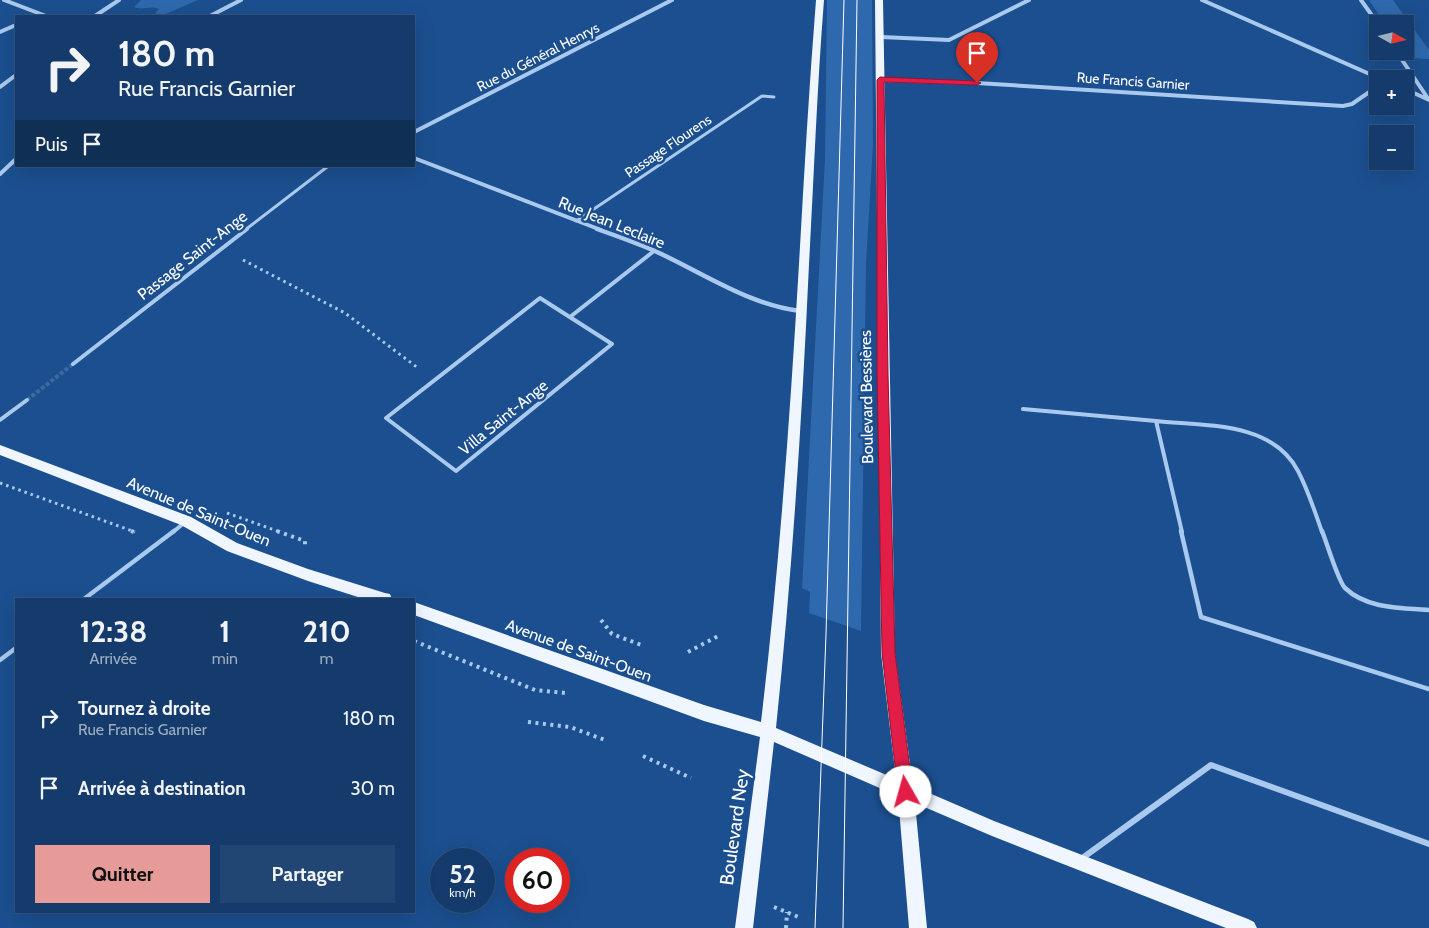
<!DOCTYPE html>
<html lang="fr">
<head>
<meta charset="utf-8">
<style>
	body { margin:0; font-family:Cabin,sans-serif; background:#214673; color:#f1f3f6; height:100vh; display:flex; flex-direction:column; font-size:19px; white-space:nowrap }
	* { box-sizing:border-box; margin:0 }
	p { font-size:16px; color:#9dadc1 }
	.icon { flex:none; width:28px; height:28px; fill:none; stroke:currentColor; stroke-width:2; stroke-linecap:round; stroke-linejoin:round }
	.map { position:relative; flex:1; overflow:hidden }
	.side { position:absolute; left:15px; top:598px; width:400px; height:315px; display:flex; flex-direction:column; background:#143b6b; border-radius:0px; box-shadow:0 5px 20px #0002,0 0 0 1px #33557e }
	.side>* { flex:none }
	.hud { position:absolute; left:15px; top:15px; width:400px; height:152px; border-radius:0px; box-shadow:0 5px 20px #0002,0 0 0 1px #33557e; background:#143b6b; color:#f1f3f6; overflow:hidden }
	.needle { width:32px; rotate:98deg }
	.controls { position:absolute; left:1369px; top:15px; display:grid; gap:10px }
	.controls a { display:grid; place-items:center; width:45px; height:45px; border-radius:0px; background:#143b6b; box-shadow:0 5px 20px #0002,0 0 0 1px #33557e; font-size:25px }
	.speed { position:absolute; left:430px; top:848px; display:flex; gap:10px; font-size:25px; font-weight:700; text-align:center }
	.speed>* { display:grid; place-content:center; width:65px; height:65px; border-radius:50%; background:#143b6b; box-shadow:0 5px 20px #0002,0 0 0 1px #33557e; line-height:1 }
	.speed small { font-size:12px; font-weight:400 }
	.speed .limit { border:8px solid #d22; background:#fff; color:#111 }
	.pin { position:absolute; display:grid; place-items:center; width:42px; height:42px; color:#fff; margin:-51px -21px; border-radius:50% 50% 50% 0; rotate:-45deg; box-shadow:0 0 5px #0007 }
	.pin .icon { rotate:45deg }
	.me { position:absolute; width:55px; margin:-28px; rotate:353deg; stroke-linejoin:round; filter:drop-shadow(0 0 4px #0008) }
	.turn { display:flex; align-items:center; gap:18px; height:105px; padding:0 20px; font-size:22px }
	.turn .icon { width:65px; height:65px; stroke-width:2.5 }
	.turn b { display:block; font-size:35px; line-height:42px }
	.then { display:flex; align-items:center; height:48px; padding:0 20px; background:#0003; gap:10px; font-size:19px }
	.eta { display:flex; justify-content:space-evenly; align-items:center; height:85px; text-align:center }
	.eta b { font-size:30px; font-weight:700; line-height:35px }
	.button { display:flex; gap:10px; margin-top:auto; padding:10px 20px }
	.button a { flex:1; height:58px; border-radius:0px; background:#e69b98; color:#111; font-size:20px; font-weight:700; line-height:58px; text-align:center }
	.button a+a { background:#214673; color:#f1f3f6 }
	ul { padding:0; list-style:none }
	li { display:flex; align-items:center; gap:15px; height:70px; padding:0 20px }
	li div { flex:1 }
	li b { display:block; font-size:19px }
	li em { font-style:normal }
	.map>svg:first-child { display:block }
</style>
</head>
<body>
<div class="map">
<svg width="1429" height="928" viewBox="0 0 1429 928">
	<rect width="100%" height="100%" fill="#1b4f8f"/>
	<path fill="#2e69ad" d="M 141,0 L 198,0 L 161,16 L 156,15 L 156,12 L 159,9 C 150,5 143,11 134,7 Z
		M 827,0 L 872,0 L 873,144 L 866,265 L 861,631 L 809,613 L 810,592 L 802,588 L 825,159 Z
		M 1369,0 L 1393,0 L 1429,50 L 1429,59 L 1409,58 L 1404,51 L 1405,24 L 1385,24 Z"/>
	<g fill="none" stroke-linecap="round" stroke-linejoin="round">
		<path stroke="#3d69a0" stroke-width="4" stroke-dasharray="4 2" stroke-linecap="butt" d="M 27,400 L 73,364"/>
		<path stroke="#a9c9ee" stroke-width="3" stroke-dasharray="2.5 4" stroke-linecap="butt" d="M 243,260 L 345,313 L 418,368
			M 0,483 L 135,532
			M 227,513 L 280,532"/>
		<path stroke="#a9c9ee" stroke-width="4" stroke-dasharray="3 4.5" stroke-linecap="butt" d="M 131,531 L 137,533
			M 277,531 L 305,541 L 305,547
			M 601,620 L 612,634 L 644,646
			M 414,641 L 535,690 L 566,693
			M 688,652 L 720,635
			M 528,722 L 570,727 L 605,740
			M 643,756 L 691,778
			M 774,907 L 801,918
			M 786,928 L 787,912"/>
		<path stroke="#a9c9ee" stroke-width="4" d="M 540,298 L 612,344 L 456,471 L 386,418 Z
			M 570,317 L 654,251
			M 1023,409 L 1156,421 L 1182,532
			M 1156,421 C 1204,426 1272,421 1298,471 C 1308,490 1315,512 1322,532
			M 173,532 L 184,523"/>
		<path stroke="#a9c9ee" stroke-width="4.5" d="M 1181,531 L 1201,617 L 1429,689
			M 1322,531 C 1327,543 1338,581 1345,588 C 1367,609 1401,608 1429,610
			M 84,599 L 174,531
			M 0,660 L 16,648"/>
		<path stroke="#a9c9ee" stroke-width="3" d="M 576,221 L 762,96 L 774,97
			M 245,230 L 327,167"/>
		<path stroke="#a9c9ee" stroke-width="4" d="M 73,364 L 247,229
			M 0,420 L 27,400"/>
		<path stroke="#a9c9ee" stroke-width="4" d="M 4,0 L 46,16
			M 1202,0 L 1381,79
			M 1361,0 L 1378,24
			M 95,16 L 119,0
			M 210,16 L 241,0
			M 0,32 L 16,25
			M 881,37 L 949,40 L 1029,0
			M 1396,51 L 1429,100
			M 880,80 L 977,83 L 1343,106 L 1352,104 L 1378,86
			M 0,87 L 16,75
			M 1405,89 L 1427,99
			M 414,132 L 672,0
			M 414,158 L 601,230
			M 0,174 L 16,159"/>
		<path stroke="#a9c9ee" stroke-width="4.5" d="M 597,229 C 617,236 636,243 655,251 C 703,273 747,304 800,311"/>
		<path stroke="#a9c9ee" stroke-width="6" d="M 1081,859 L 1211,765 L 1429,844"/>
		<path fill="#f0f6ff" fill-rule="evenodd" d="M 816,0 L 824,0 C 817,88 814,176 809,264 C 802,419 792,574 776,728 L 896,779 L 881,653 L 875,0 L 883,0 L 895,653 L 913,786 L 994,821 L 1248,919 L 1254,922 L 1257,928 L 1226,928 L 992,836 L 915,803 L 927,928 L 909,928 L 898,796 L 774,742 L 753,928 L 735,928 L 760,737 L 704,721 L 414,615 L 414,602 L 704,705 L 761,722 C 779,570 790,417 799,264 C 804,176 809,88 816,0 Z
			M 0,445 L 191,517 L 237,543 L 308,569 L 385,593 L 390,594 L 392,599 L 364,599 L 308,581 L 227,551 L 181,525 L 0,455 Z"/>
		<path stroke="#fff" stroke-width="1" d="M 815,928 L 826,634 L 844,0
			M 843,928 L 857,0"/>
	</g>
	<path fill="#e11d48" stroke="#92132f" d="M 880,77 L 977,81 L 981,83 L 977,85 L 884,82 L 888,374 L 895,653 L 913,792 L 911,798 L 906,800 L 900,798 L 898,792 L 882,653 L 877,374 L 877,80 Z"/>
	<g text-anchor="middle" stroke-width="5" stroke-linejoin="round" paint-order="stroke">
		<g font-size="14" fill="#fff" stroke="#1b4f8f">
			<text transform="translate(538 57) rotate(-27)" y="5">Rue du Général Henrys</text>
			<text transform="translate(1133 81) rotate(4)" y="5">Rue Francis Garnier</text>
			<text transform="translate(668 146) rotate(-34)" y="5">Passage Flourens</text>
		</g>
		<g font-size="16" fill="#fff" stroke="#1b4f8f">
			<text transform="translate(612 222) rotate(22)" y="6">Rue Jean Leclaire</text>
			<text transform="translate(192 255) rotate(-38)" y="6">Passage Saint-Ange</text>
			<text transform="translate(866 397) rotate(-91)" y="6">Boulevard Bessières</text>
			<text transform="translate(503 417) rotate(-39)" y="6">Villa Saint-Ange</text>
			<text transform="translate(199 511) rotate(23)" y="6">Avenue de Saint-Ouen</text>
			<text transform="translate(579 650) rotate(20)" y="6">Avenue de Saint-Ouen</text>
		</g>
		<g font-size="19" fill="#fff" stroke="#1b4f8f">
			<text transform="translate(734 827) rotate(-82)" y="7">Boulevard Ney</text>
		</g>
	</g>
</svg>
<div class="controls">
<a><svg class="needle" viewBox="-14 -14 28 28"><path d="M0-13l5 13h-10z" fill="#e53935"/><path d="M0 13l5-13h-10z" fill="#9dadc1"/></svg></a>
<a>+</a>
<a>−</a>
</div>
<div class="speed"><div>52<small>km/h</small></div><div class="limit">60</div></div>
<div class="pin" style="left:977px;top:83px;background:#d93025"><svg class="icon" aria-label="arrive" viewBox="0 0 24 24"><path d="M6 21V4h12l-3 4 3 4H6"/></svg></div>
<svg class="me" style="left:906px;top:792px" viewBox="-20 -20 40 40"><circle r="19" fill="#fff"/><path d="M0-13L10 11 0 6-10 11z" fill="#e11d48"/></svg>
<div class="hud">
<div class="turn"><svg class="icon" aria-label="right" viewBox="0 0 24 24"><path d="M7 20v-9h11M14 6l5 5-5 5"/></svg><div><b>180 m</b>Rue Francis Garnier</div></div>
<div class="then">Puis<svg class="icon" aria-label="arrive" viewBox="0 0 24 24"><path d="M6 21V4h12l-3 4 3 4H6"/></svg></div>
</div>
<section class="side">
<div class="eta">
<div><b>12:38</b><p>Arrivée</p></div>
<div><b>1</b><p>min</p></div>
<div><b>210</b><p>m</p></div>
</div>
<ul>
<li><svg class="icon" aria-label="right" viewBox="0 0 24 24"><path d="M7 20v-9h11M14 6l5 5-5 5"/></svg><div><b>Tournez à droite</b><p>Rue Francis Garnier</p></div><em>180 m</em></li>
<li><svg class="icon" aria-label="arrive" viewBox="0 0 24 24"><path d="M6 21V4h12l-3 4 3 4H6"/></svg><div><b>Arrivée à destination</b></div><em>30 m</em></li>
</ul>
<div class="button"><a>Quitter</a><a>Partager</a></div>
</section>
</div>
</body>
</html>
